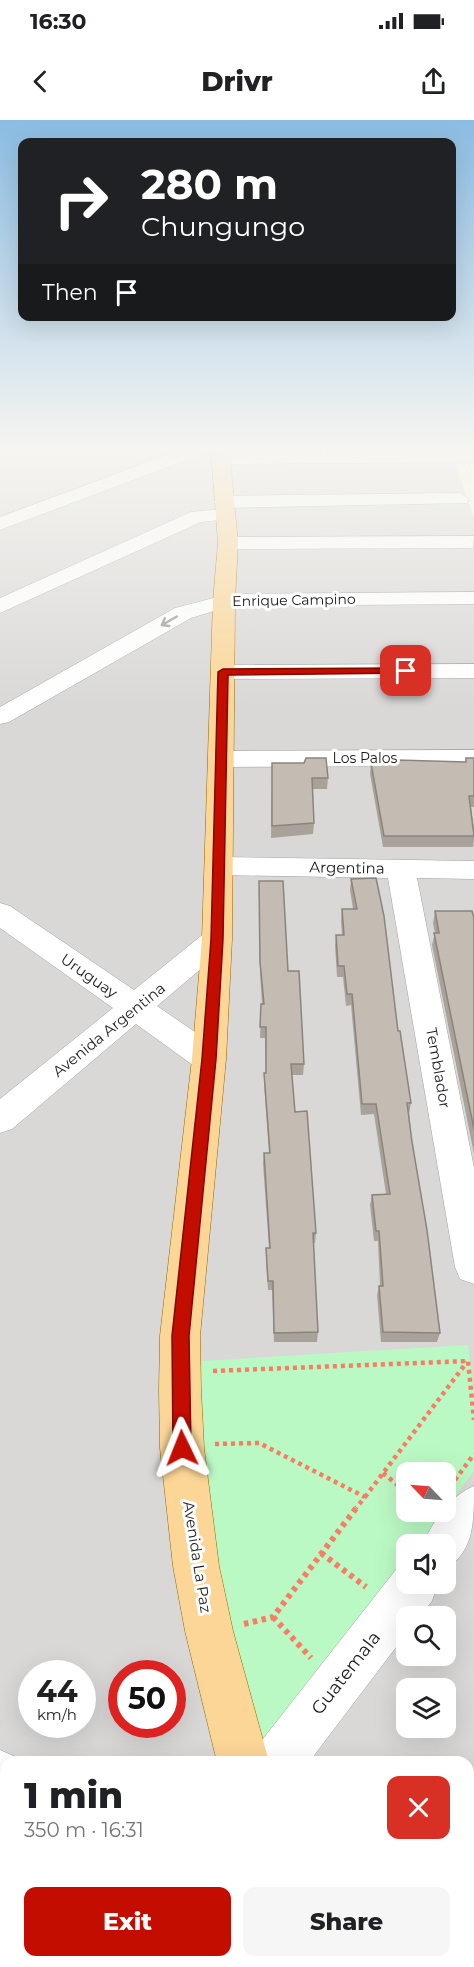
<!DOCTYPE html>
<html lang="en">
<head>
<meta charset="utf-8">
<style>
	body { margin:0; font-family:Montserrat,sans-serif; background:#f6f6f6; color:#202124; height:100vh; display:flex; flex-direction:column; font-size:22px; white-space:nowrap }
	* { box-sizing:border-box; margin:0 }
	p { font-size:20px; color:#757577 }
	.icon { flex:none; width:33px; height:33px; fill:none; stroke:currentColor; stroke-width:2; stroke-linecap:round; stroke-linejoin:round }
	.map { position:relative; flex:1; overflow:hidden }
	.side { position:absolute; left:0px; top:1636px; width:474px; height:212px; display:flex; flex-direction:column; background:#fff; border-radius:18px 18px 0 0; box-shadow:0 6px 24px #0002 }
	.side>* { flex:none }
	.hud { position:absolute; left:18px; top:18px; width:438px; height:183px; border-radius:12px; box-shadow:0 6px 24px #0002; background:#202124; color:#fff; overflow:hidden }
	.needle { width:39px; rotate:295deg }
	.buttons { position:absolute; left:396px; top:1342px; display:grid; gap:12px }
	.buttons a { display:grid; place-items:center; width:60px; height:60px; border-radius:12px; background:#fff; box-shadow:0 6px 24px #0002; font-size:30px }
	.speed { position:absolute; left:18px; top:1540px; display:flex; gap:12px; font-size:30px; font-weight:700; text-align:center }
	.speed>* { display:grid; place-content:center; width:78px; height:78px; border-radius:50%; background:#fff; box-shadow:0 6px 24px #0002; line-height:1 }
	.speed small { font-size:15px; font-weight:400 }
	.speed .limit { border:9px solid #d22; background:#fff; color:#111 }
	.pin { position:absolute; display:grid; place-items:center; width:51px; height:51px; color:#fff; margin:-26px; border-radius:12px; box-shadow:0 3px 9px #0006 }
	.me { position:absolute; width:66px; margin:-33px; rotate:358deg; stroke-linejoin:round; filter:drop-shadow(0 0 4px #0008) }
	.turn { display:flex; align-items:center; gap:21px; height:126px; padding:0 24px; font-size:27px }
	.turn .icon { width:78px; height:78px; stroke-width:2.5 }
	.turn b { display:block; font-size:42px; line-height:51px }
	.then { display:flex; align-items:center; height:57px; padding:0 24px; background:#0003; gap:12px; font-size:22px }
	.round { display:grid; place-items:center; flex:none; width:63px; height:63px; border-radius:12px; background:#f6f6f6 }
	.head { display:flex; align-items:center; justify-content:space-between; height:102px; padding:0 24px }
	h1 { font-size:36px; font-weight:800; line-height:45px }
	.action { display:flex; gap:12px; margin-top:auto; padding:12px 24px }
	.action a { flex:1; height:69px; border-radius:12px; background:#c40d01; color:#fff; font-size:24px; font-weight:800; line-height:69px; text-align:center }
	.action a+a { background:#f6f6f6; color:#202124 }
	.status { display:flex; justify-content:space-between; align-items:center; height:42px; padding:0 30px; background:#fff; direction:ltr }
	.status svg { height:16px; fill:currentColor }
	header { display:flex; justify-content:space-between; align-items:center; height:78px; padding:0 24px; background:#fff; font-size:27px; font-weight:800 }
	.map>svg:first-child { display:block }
</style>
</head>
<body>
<div class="status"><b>16:30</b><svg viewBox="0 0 49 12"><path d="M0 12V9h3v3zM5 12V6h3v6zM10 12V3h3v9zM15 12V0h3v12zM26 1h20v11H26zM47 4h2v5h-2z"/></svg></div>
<header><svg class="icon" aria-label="back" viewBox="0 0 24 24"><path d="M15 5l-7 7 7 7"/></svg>Drivr<svg class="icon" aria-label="share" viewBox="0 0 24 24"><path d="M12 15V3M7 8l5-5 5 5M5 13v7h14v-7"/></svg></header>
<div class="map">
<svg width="474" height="1847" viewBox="0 0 474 1847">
	<rect width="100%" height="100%" fill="#ece9e0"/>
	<path fill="#d9d8d7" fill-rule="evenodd" d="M 0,329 L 474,329 L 474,1847 L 0,1847 ZM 406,1353 L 446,1353 L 446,1392 L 406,1392 ZM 406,1425 L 446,1425 L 446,1464 L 406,1464 ZM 406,1497 L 446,1497 L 446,1536 L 406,1536 ZM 32,1554 L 82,1554 L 82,1605 L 32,1605 ZM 122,1554 L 172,1554 L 172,1605 L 122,1605 ZM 406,1569 L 446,1569 L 446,1608 L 406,1608 ZM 6,1642 L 468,1642 L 468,1842 L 6,1842 Z"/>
	<path fill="#fcffd6" d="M 454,341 L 474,341 L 474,395 L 473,395 Z"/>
	<path fill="#bbf9c4" d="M 468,1225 L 474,1273 L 474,1351 L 446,1389 L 446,1353 L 406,1353 L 406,1392 L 443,1392 L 419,1425 L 406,1425 L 406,1442 L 262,1640 L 199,1370 L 192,1319 L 202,1241 Z"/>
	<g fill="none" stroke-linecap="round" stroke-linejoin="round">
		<defs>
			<path id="minor" d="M 183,329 L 208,329 L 205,333 L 0,410 L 0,397 Z
				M 474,332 L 474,342 L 221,344 L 212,339 L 221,334 Z
				M 460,373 L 469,379 L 467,383 L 223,388 L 213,382 L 223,376 Z
				M 224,389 L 231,391 L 234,395 L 231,399 L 201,402 L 0,493 L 0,478 L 191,392 Z
				M 474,416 L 473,428 L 228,429 L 221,427 L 218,423 L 221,419 L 228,417 Z
				M 474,472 L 474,484 L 230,486 L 191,498 L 9,602 L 0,604 L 0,587 L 175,488 L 229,474 Z
				M 474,544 L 474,558 L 223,559 L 215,557 L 211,552 L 215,547 L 223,545 Z
				M 474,630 L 474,646 L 221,647 L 212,644 L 208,639 L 212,634 L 221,631 Z
				M 220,737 L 474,741 L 474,759 L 417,758 L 474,1048 L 474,1164 L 460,1159 L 455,1147 L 388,758 L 220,755 L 210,753 L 206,746 L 210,739 Z
				M 0,783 L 10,786 L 134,870 L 206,812 L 217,809 L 228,812 L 232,819 L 228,826 L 157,886 L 221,930 L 226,939 L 221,948 L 209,952 L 197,948 L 136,904 L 12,1009 L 0,1013 L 0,979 L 113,888 L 0,808 Z
				M 474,1366 C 474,1402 474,1432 446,1448 L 446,1425 L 423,1425 C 433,1400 449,1377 474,1366 Z
				M 406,1444 L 406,1464 L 438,1464 L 432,1481 L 419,1497 L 406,1497 L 406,1514 L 309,1642 L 251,1642 L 259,1624 L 398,1447 Z
				M 0,1630 L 18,1638 L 22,1642 L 6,1642 L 6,1690 L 0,1688 Z
				M 110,1842 L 168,1842 L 170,1847 L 112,1847 Z"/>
			<path id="major" d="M 211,329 L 229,329 L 238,423 L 235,481 L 232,819 L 226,939 L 200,1216 L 201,1270 L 204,1328 L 219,1446 L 233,1511 L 269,1642 L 217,1642 L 185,1511 L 173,1446 L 160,1328 L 159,1270 L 160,1216 L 192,939 L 202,819 L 213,481 L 218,423 Z
				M 253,1842 L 309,1842 L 310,1847 L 254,1847 Z"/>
		</defs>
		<use href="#minor" stroke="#a2a2a2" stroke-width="1"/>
		<use href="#major" stroke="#916a01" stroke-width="1"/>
		<path stroke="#f97d64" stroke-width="4.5" stroke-dasharray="4 4" stroke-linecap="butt" d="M 213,1251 L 468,1241 L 474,1300
			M 215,1324 L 259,1323 L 365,1377 L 356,1388
			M 383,1353 L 406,1372
			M 455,1360 L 474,1334
			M 365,1377 L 467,1242"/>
		<path stroke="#f97d64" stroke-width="6" stroke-dasharray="4.5 4.5" stroke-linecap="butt" d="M 321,1433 L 366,1467
			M 273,1497 L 311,1538
			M 244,1504 L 273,1497 L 357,1387"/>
		<use href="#minor" fill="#fff" fill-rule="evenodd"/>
		<use href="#major" fill="#fbd696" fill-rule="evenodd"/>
	</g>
	<path fill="#a9a29a" d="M 466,638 L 474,638 L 474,687 L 471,687 L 474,710 L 474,720 L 473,727 L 383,727 L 370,654 L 371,643 L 465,642 Z
		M 272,643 L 328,658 L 327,669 L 312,669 L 314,703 L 313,714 L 271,718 Z
		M 351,759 L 398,911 L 411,983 L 409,994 L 412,1022 L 440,1213 L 437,1222 L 381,1222 L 377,1175 L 379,1166 L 380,1166 L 378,1121 L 374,1121 L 370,1085 L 372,1075 L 386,1074 L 374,994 L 361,995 L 351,885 L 346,886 L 343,857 L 337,857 L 335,826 L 336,815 L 342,815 L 341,800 L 342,789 L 353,789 L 350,770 Z
		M 259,761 L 288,851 L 304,944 L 303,955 L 292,955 L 295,992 L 316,1113 L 315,1123 L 313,1123 L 318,1212 L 317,1222 L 274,1222 L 272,1170 L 268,1170 L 266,1138 L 266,1128 L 269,1128 L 263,1044 L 264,1033 L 269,1033 L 264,963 L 264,953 L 266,953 L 265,918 L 260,918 L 261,884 L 262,884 L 260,853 Z
		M 435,791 L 474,798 L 474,1034 L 432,825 L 435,813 L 433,803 Z"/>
	<path fill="#c4bcb3" stroke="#89847d" stroke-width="1.5" d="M 306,638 L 326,638 L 328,658 L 312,658 L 314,703 L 272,706 L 272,643 L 304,643 Z
		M 466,638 L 474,638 L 474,676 L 469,676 L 474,716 L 384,716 L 371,643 L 397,642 L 397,640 L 466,642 Z
		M 376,758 L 384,796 L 398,911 L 400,911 L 411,983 L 407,983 L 412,1022 L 427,1110 L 440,1213 L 383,1212 L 379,1166 L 383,1166 L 379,1111 L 376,1111 L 372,1075 L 390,1074 L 376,984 L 362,984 L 352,874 L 347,874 L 344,846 L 338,846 L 336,815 L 344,815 L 342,789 L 357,789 L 351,759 Z
		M 259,761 L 283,761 L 288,851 L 299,851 L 304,944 L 291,944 L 295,992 L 307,991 L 316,1113 L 313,1113 L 318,1212 L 274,1213 L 273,1161 L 268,1161 L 266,1128 L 270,1128 L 264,1033 L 270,1033 L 264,953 L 266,953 L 266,907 L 260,907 L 261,884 L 264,884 L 260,842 Z
		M 435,791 L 472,791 L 474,798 L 474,1009 L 434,813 L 439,813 Z"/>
	<defs><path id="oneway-shaft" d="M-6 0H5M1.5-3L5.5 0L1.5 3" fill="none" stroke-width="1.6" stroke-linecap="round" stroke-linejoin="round" transform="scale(1.5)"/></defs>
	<use stroke="#989898" href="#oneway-shaft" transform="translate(169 501) rotate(150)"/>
	<linearGradient id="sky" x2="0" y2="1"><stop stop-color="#8bbce3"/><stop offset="0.56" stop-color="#f6f5f1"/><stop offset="1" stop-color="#f6f5f1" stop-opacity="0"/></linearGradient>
	<rect width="474" height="587" fill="url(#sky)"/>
	<path fill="#c40d01" stroke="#7f0801" stroke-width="1.5" d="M 406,548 L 410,551 L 409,553 L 228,555 L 223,819 L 216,939 L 189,1216 L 191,1328 L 188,1334 L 182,1336 L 175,1334 L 173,1328 L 172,1216 L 202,939 L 211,819 L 218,552 L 223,549 Z"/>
	<g text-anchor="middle" stroke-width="6" stroke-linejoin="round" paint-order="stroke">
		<g font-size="14" fill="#1b1b1b" stroke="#fff">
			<text transform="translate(294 480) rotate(-1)" y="5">Enrique Campino</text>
			<text x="365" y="643">Los Palos</text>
		</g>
		<g font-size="15" fill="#1b1b1b" stroke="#fff">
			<text transform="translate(347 748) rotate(1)" y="5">Argentina</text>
			<text transform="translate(89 856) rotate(35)" y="5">Uruguay</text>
			<text transform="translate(109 910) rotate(-39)" y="5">Avenida Argentina</text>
			<text transform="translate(438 948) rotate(80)" y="5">Temblador</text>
			<text transform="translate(197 1437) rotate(81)" y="5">Avenida La Paz</text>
		</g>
		<g font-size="18" fill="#1b1b1b" stroke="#fff">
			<text transform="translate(346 1553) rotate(-52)" y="6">Guatemala</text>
		</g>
	</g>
</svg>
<div class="buttons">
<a><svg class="needle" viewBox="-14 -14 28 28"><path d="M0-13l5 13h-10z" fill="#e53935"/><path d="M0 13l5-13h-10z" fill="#757577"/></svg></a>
<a><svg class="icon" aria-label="sound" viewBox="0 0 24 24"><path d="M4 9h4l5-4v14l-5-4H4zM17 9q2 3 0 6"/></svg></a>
<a><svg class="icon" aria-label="search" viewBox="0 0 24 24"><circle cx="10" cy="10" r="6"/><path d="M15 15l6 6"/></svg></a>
<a><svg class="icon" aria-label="layers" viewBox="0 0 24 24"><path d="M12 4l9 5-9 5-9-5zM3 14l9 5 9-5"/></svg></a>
</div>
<div class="speed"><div>44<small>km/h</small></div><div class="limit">50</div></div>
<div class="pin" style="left:406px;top:551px;background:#d93025"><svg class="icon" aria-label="arrive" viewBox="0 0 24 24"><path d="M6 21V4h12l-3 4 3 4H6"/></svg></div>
<svg class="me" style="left:182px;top:1328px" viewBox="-20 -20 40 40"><path d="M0-17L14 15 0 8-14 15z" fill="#c40d01" stroke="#fff" stroke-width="4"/></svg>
<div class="hud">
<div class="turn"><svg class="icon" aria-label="right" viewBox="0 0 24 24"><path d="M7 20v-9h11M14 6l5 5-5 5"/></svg><div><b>280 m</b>Chungungo</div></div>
<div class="then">Then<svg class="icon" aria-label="arrive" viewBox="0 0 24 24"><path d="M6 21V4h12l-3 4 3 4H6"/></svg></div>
</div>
<section class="side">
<div class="head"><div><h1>1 min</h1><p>350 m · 16:31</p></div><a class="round" style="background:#d93025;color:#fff"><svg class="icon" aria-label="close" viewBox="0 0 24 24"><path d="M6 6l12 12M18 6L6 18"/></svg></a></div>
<div class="action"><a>Exit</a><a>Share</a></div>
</section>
</div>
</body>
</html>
